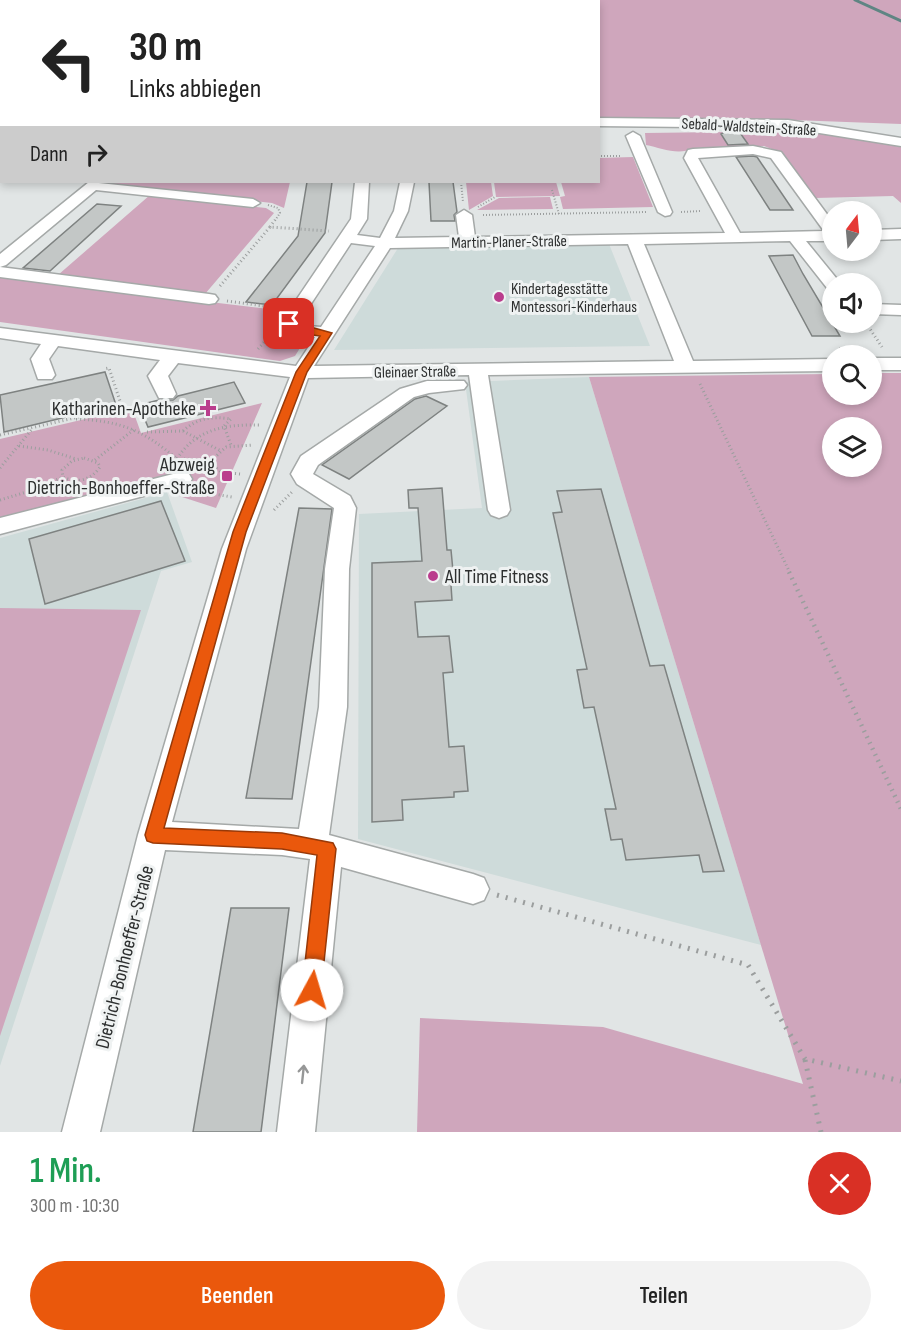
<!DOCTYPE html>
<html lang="de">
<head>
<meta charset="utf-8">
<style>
	body { margin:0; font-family:"Sofia Sans Condensed",sans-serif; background:#f2f2f2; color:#222; height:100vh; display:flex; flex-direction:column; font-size:22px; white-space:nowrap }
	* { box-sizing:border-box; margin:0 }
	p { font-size:20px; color:#767676 }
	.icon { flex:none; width:33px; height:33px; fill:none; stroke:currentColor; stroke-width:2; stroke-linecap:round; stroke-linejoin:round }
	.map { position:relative; height:1132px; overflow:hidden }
	.details { display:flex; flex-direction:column; background:#fff; flex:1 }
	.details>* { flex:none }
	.hud { position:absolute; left:0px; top:0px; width:600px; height:183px; box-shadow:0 3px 9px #0003; background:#fff; color:#222; overflow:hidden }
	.needle { width:39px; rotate:16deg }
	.fabs { position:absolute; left:822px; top:201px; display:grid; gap:12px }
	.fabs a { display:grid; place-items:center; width:60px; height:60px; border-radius:50%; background:#fff; box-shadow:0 3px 9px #0003; font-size:30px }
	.pin { position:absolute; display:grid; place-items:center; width:51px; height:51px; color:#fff; margin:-26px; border-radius:12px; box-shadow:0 3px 9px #0006 }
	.me { position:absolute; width:66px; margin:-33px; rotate:6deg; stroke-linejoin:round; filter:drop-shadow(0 0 4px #0008) }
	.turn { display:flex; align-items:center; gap:21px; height:126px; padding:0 30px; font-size:27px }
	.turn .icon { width:78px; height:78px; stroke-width:2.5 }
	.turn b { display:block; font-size:42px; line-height:51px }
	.then { display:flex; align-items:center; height:57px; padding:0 30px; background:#0003; gap:12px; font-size:22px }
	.round { display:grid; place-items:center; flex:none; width:63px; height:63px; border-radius:32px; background:#f2f2f2 }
	.overview { display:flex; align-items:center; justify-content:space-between; height:102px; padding:0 30px }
	h1 { font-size:36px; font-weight:600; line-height:45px; color:#1e9e55 }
	.button { display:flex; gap:12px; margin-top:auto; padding:12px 30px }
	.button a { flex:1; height:69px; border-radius:36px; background:#ea580c; color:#fff; font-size:24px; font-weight:600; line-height:69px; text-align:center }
	.button a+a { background:#f2f2f2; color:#222 }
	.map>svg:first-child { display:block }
</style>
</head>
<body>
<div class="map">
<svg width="901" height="1132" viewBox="0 0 901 1132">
	<rect width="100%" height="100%" fill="#e1e5e5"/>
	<path fill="#cedbda" d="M 609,244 L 650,346 L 334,350 L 398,248 Z
		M 589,377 L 761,945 L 358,839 L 359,514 L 482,508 L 465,382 Z
		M 167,492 L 192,562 L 161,571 L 0,1066 L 0,538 Z"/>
	<path fill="#cfa6bc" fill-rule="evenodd" d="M 0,0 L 901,0 L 901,124 L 792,120 L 599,119 L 598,2 L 2,2 L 1,65 Z
		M 807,131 L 901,147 L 901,203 L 893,196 L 815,198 L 782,153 L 764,146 L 693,148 C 679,156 661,148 646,145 L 645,133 Z
		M 633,157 L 653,207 L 563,209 L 560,197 L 565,196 L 561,182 L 598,182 L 599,158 Z
		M 102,182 L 290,182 L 284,208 L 272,203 L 101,183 Z
		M 466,182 L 491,182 L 493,196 L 469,210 Z
		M 494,182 L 556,182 L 560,196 L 496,197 Z
		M 150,195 L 266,208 L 274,213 L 205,294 L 58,275 Z
		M 550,197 L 553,209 L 477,210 L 499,198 Z
		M 0,277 L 286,311 L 282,319 L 284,325 L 308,335 L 295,356 L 280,361 L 0,322 Z
		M 872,373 L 901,373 L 901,1132 L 417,1132 L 420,1018 L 603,1027 L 803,1084 L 589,377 L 832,374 L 832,394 L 872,394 ZM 832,428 L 872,428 L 872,466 L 832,466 Z
		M 262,403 L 216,508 L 179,496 L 170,474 L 0,520 L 0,439 L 132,408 L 141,433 Z
		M 0,608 L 141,610 L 0,1036 Z"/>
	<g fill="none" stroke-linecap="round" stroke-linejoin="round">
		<path stroke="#5f8583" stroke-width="3" d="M 855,0 L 901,21"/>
	</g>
	<path fill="#c3c7c6" stroke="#7e8281" stroke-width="1.5" d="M 728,130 L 738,130 L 748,144 L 728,145 L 721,134 Z
		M 753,156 L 757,157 L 793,210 L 770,210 L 736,157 Z
		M 307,182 L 332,182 L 325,233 L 272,305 L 246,302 L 298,236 Z
		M 429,182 L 453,182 L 457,212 L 454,215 L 455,221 L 431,221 Z
		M 97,204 L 121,206 L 50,271 L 23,268 Z
		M 793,255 L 803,274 L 840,336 L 812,336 L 769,256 Z
		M 105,372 L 116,405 L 4,432 L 0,395 Z
		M 234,382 L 245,403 L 148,427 L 139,405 L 159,400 L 173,400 L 178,396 Z
		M 426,396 L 447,406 L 349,479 L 322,465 L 415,399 Z
		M 442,488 L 447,550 L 451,550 L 453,571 L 450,571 L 452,600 L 415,602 L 418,637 L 449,636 L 453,672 L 443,673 L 449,747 L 464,746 L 468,791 L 454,792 L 454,797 L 402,800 L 403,820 L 372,822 L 372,563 L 422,561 L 418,508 L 409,508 L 408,490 Z
		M 601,489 L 650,666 L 664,665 L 724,871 L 703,872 L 699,855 L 626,860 L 622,839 L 611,840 L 605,809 L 616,809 L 594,707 L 584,708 L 577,670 L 587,669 L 553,513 L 562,512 L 557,491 Z
		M 161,501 L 185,561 L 45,604 L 29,539 Z
		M 299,508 L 332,509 L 292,799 L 246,798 Z
		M 231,908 L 289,908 L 261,1132 L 193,1132 Z"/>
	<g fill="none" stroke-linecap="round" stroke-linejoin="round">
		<defs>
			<path id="minor" d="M 598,118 L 788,120 L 901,138 L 901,146 L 788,128 L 598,126 Z
				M 633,132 L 640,136 L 672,212 L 670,215 L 665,216 L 658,212 L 626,136 Z
				M 753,146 L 781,152 L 832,221 L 832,241 L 806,241 L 841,284 L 832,284 L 832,289 L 827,288 L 790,241 L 644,244 L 693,361 L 832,359 L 832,371 L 488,375 L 510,510 L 507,515 L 499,518 L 491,515 L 488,510 L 469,375 L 308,378 L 246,549 L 172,822 L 299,829 L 319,707 L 325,569 L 334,508 L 297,484 L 291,474 L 301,456 L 400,389 L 427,381 L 464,381 L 467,385 L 464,389 L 429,393 L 414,397 L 318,465 L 313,474 L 350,496 L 356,508 L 349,569 L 347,707 L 329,835 L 473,874 L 484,878 L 489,889 L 484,900 L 473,904 L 341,867 L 315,1132 L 277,1132 L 310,859 L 282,855 L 165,850 L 100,1132 L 62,1132 L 138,835 L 222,549 L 290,377 L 178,363 L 168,376 L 176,394 L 173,398 L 159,398 L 148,376 L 160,360 L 58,346 L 49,359 L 55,375 L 52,379 L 38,379 L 31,359 L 41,344 L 0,338 L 0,328 L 296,366 L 315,337 C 302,336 288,334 280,324 L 351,219 L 355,182 L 369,182 L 367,219 L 357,235 L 380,238 L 394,211 L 400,182 L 414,182 L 408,211 L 395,238 L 459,237 L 456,215 L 464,210 L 472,215 L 475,237 L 725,233 L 684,158 L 688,150 L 693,149 ZM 753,154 L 771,158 L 824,231 L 740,233 L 698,158 ZM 351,243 L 375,246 L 321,327 L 308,326 L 299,322 ZM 628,244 L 674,361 L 314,366 L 390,248 Z
				M 89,182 L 253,199 L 260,203 L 253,207 L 96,190 L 6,265 L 0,267 L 0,254 Z
				M 901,229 L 901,239 L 872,240 L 872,230 Z
				M 0,267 L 209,294 L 215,295 L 218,299 L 215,303 L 209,304 L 0,277 Z
				M 872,304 L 901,305 L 901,315 L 872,314 Z
				M 872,358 L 901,358 L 901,370 L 872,370 Z
				M 181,472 L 189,474 L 192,479 L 189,484 L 0,534 L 0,518 Z"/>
		</defs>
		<use href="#minor" stroke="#a5a9a8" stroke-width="3"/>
		<path stroke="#9b9e9e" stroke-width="2" stroke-dasharray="1 2" stroke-linecap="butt" d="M 598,156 L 622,156
			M 461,182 L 463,202
			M 552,190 L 559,214
			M 268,205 L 278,208 L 280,213 L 274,222
			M 478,207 L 495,197
			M 681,212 L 701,211
			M 483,215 L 647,212"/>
		<path stroke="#9b9e9e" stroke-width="3" stroke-dasharray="1 3" stroke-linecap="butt" d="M 270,227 L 275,220
			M 220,286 L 270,227 L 329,231
			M 227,301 L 279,308
			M 866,323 L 882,347
			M 258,349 L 273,332
			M 839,349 L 864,349
			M 700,384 L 790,573
			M 76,419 C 121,421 143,430 177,459
			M 183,431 C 197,418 212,416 231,419 L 224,426 L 231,445
			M 147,432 L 183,431 L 221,451
			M 0,435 L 122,407 L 109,368 L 104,369
			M 19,446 L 48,450 L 76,459
			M 84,458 L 98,463 L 100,467 C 91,480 77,484 63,477 L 62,470 L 72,461 Z
			M 184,459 L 214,461
			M 95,460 L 136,428
			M 175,462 C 194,429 225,424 261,425
			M 0,468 L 33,428
			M 201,472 L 215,467
			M 240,474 L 221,472 L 215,467 L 214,458 L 226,447 L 253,445
			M 195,491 L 232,497
			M 0,500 L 33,490 L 63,477
			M 274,510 L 292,492"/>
		<path stroke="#9b9e9e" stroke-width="4.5" stroke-dasharray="1.5 5" stroke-linecap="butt" d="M 789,572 L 901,809"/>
		<path stroke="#9b9e9e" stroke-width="5" stroke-dasharray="2 7" stroke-linecap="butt" d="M 497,895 L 748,965 L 805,1059 L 901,1081
			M 805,1060 L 821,1132"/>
		<use href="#minor" fill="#fff" fill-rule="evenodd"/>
	</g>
	<defs><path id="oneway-shaft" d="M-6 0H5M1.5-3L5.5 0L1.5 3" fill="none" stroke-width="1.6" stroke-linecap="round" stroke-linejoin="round" transform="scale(1.5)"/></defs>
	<use stroke="#969797" href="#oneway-shaft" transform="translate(303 1074) rotate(-84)"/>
	<path fill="#ea580c" stroke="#983908" stroke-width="1.5" d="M 289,321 L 332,333 L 307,372 L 246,532 L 164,828 L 282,833 L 333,843 L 336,849 L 321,990 L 319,997 L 312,1000 L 305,997 L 302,990 L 317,855 L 282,849 L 153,843 L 147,841 L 145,835 L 233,532 L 296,372 L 320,336 L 300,333 L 286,326 L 286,322 Z"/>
	<g fill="#ba3d8d" stroke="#eff2f2" stroke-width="2">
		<circle cx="499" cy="297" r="6"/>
		<path d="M205 399h6v6h6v6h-6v6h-6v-6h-6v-6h6z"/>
		<rect x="221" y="470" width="12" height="12" rx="3"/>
		<circle cx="433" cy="576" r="6"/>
	</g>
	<g text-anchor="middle" stroke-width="6" stroke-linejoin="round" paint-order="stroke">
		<g font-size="16" fill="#2d2f2f" stroke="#eff2f2">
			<text transform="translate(749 126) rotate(3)" y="6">Sebald-Waldstein-Straße</text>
			<text transform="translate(509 241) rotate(-1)" y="6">Martin-Planer-Straße</text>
			<text transform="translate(415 371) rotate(-1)" y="6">Gleinaer Straße</text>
		</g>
		<g font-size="16" fill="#2d2f2f" stroke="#eff2f2" text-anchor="start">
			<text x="511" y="294">Kindertagesstätte<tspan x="511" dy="18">Montessori-Kinderhaus</tspan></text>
		</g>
		<g font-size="20" fill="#2d2f2f" stroke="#eff2f2" text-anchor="end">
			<text x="196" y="415">Katharinen-Apotheke</text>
			<text x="215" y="471">Abzweig<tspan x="215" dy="23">Dietrich-Bonhoeffer-Straße</tspan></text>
			<text x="445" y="583" text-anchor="start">All Time Fitness</text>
		</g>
		<g font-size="20" fill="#2d2f2f" stroke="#eff2f2">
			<text transform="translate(124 957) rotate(-76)" y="7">Dietrich-Bonhoeffer-Straße</text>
		</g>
	</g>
</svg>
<div class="fabs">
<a><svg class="needle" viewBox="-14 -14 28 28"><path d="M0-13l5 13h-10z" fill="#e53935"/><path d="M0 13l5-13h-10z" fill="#767676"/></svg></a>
<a><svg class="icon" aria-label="sound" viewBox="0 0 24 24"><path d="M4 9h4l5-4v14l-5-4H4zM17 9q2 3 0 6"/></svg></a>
<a><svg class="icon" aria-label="search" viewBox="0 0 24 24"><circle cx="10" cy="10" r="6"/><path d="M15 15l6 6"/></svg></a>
<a><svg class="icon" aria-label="layers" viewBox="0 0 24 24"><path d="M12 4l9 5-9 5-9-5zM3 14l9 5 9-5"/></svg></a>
</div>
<div class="pin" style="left:289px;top:324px;background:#d93025"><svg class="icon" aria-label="arrive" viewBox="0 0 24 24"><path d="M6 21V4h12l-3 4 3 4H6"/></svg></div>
<svg class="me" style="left:312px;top:990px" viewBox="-20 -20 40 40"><circle r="19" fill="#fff"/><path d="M0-13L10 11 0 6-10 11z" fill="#ea580c"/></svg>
<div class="hud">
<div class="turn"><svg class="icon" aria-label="left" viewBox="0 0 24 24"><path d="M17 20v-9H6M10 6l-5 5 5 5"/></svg><div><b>30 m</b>Links abbiegen</div></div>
<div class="then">Dann<svg class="icon" aria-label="right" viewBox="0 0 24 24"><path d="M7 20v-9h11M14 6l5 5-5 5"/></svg></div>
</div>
</div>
<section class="details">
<div class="overview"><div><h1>1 Min.</h1><p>300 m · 10:30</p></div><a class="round" style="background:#d93025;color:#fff"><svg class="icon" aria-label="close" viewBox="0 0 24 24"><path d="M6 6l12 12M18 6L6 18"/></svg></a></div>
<div class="button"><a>Beenden</a><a>Teilen</a></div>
</section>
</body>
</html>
